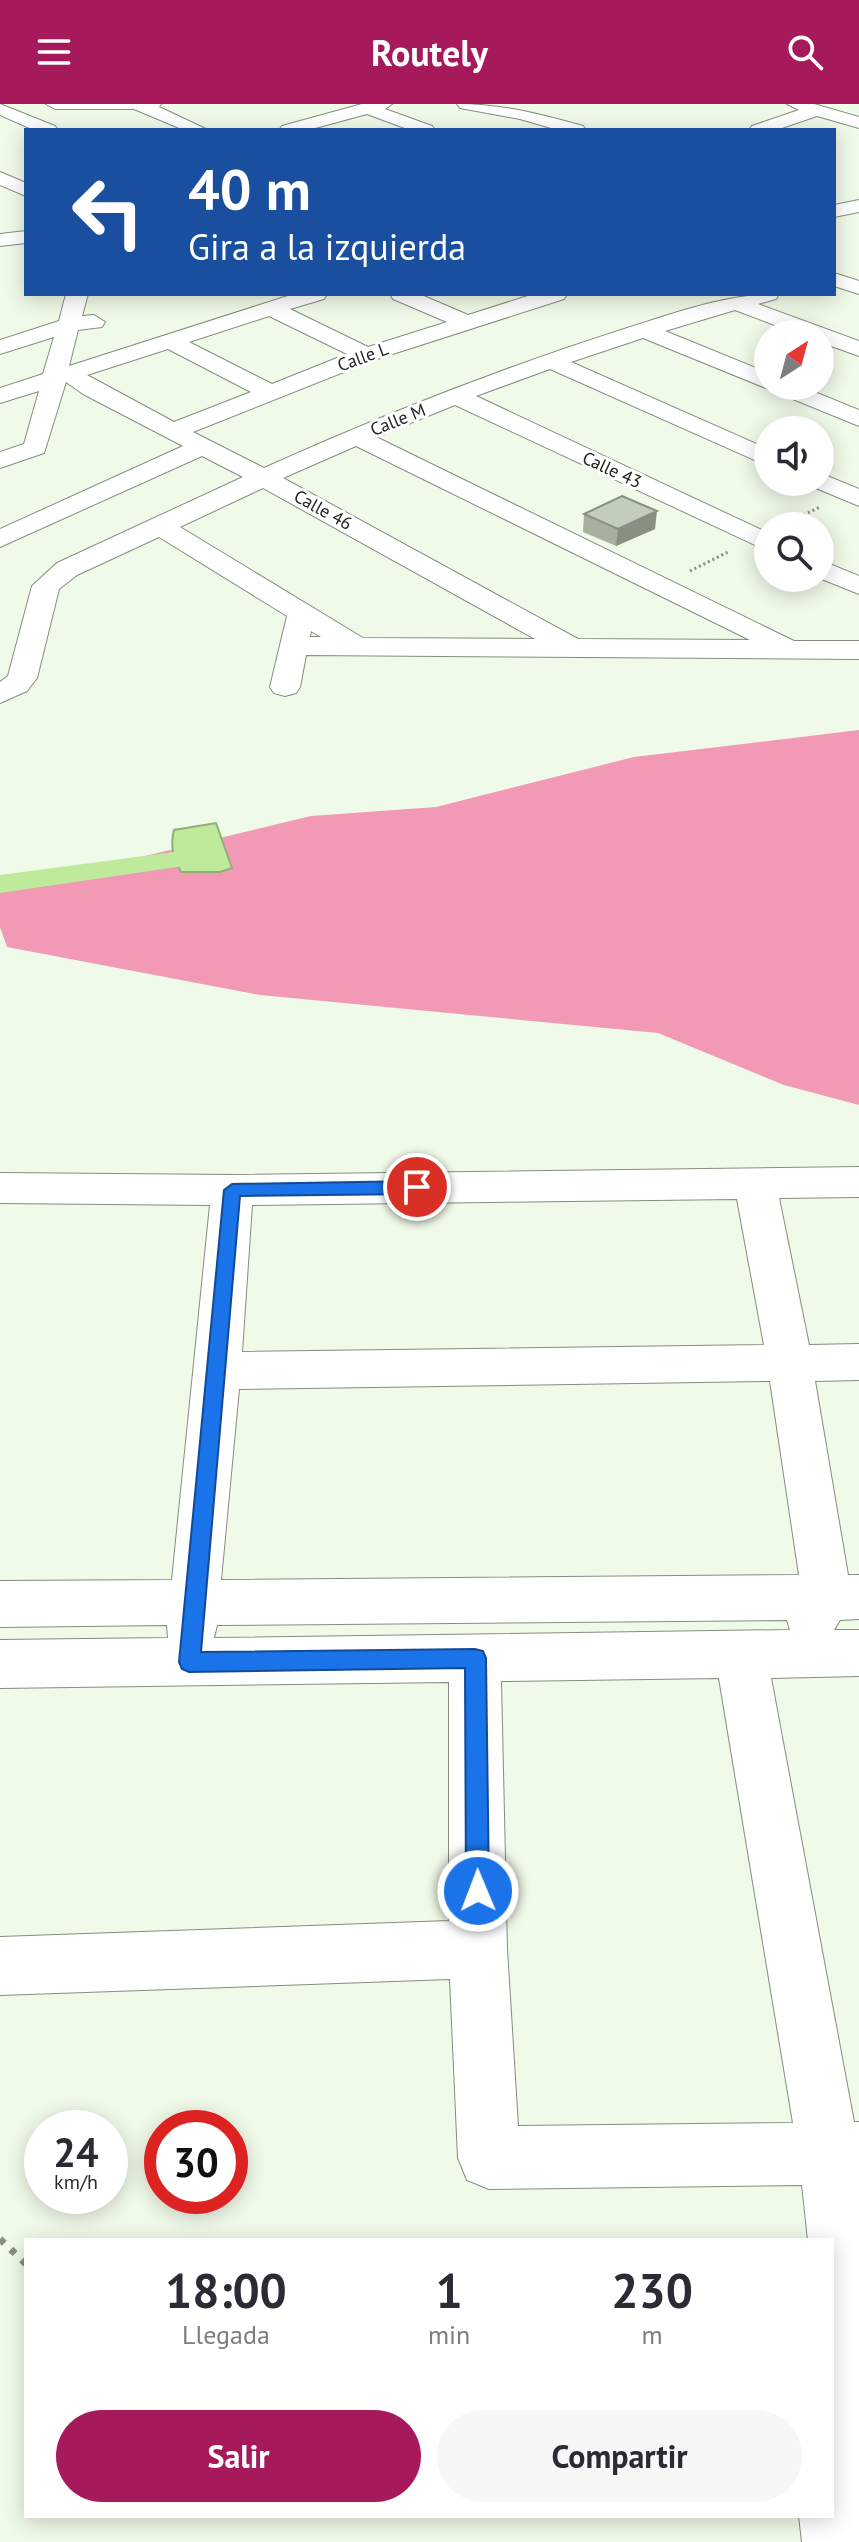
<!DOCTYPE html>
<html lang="es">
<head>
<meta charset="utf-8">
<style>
	body { margin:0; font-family:"PT Sans",sans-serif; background:#f7f7f7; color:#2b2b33; height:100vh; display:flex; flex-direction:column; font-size:30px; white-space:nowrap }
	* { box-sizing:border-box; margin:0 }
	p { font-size:26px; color:#7c7c81 }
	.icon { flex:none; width:44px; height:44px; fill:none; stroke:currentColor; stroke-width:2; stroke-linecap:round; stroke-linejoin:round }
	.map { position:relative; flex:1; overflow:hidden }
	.sheet { position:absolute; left:24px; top:2134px; width:810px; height:280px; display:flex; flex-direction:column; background:#fff; border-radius:0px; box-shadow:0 4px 20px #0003 }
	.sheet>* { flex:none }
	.top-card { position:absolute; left:24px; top:24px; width:812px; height:168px; border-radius:0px; box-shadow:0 4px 20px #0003; background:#1a4fa0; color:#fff; overflow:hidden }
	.needle { width:52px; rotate:36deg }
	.buttons { position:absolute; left:754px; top:216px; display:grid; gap:16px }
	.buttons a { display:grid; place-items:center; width:80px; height:80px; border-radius:50%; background:#fff; box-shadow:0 4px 20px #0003; font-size:40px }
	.speed { position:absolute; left:24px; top:2006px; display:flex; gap:16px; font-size:40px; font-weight:700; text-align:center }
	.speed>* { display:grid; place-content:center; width:104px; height:104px; border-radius:50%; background:#fff; box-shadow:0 4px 20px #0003; line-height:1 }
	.speed small { font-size:20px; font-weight:400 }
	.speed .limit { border:12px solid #d22; background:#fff; color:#111 }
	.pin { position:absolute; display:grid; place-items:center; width:68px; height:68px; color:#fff; margin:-34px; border:4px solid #fff; border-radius:50%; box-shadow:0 2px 8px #0007 }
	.me { position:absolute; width:88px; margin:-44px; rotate:359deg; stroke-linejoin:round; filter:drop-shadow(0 0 6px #0008) }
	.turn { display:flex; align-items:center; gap:28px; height:168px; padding:0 32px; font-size:36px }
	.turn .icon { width:104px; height:104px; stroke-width:2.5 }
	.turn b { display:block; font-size:56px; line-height:68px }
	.eta { display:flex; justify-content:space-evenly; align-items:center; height:136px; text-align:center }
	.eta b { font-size:48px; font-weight:800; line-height:56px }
	.action { display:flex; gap:16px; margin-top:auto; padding:16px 32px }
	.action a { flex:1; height:92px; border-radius:48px; background:#a6195b; color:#fff; font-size:32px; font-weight:800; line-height:92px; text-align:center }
	.action a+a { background:#f7f7f7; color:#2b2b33 }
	header { display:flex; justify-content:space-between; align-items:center; height:104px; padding:0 32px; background:#a6195b; color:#fff; font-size:36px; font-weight:800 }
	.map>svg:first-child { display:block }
</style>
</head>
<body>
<header><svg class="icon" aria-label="menu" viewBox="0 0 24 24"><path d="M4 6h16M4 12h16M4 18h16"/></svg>Routely<svg class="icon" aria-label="search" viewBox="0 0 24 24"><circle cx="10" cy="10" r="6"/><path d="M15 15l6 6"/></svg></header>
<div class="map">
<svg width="859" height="2438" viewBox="0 0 859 2438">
	<rect width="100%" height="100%" fill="#f0fae8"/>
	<path fill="#f299b6" d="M 859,626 L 859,1001 L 784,981 L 658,929 L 260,891 L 7,843 L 0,823 L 0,787 L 311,712 L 436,703 L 634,653 Z"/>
	<path fill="#c0ea9b" stroke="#90af76" stroke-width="2" d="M 216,719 L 232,764 L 220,768 L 181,768 C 173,755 170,741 174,726 Z"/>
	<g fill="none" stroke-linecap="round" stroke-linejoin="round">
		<path fill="#c0ea9b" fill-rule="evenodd" d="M 174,748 L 184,750 L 188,756 L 184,762 L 0,789 L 0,771 Z"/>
		<defs>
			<path id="minor" d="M 0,0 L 55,22 L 58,26 L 34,26 L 0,11 Z
				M 46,0 L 161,0 L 159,3 L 208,26 L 184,26 L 134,5 L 55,5 Z
				M 362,0 L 392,0 L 385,5 L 432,22 L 435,26 L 410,26 L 367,10 L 308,26 L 279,26 L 282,22 Z
				M 457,0 C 502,0 540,10 583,22 L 586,26 L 558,26 L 520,15 L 460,4 Z
				M 787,0 L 814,0 L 859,13 L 859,24 L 817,12 L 776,26 L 749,26 L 752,22 L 799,6 Z
				M 0,68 L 26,79 L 26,92 L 0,81 Z
				M 859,96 L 859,108 L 834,113 L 834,101 Z
				M 26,127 L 26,139 L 0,142 L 0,130 Z
				M 834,169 L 859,177 L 859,190 L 834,182 Z
				M 66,190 L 88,190 L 82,212 L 94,211 L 105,218 L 102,223 L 78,226 L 69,262 L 294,190 L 327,190 L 324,195 L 290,205 L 368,243 L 447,218 L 393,195 L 390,190 L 419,190 L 468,211 L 534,190 L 567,190 L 564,195 L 374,256 L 193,328 L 264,364 C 382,311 502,264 624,225 C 675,209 725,190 779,190 L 776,195 L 758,200 L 859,237 L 859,252 L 820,238 L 820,230 L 798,230 L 735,206 L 665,227 L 768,269 L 768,282 L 800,282 L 859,306 L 859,322 L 643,234 L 571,258 L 768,345 L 768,362 L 550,265 L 476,292 L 768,429 L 768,447 L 455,301 L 376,333 L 794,537 L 859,537 L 859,555 L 306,551 L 300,583 L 296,589 L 285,592 L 274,589 L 270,583 L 287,512 L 159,433 L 77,471 L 59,485 L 37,574 L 27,587 L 0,599 L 0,578 L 8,572 L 32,482 L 57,459 L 243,373 L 202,352 L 0,443 L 0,425 L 183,342 L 83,290 L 66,278 L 44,349 L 0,364 L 0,348 L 24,340 L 39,287 L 0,299 L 0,284 L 43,270 L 54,233 L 0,250 L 0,236 L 59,217 ZM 269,212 L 347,250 L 272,280 L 189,238 ZM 168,245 L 251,288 L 174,318 L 87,271 ZM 356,342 L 750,536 L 578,535 L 283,374 ZM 263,384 L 535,535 L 363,534 L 180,423 ZM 311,527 L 321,533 L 310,533 Z
				M 820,369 L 859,385 L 859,402 L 811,382 L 808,378 L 820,378 Z
				M 820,456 L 859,472 L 859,490 L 819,474 Z
				M 859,1063 L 859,1093 L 779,1094 L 809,1241 L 859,1240 L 859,1276 L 815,1277 L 848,1471 L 859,1471 L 859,1515 L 840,1516 L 834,1526 L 859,1526 L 859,1572 L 771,1574 L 854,2018 L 859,2018 L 859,2438 L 802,2438 L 799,2412 L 832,2412 L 832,2136 L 808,2136 L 802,2081 L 489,2085 L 467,2076 L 458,2054 L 450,1875 L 0,1891 L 0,1833 L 449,1817 L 449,1578 L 0,1584 L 0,1536 L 168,1534 L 167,1521 L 0,1523 L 0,1477 L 172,1476 L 210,1101 L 0,1099 L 0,1069 L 232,1071 ZM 737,1095 L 764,1241 L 242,1248 L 252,1101 ZM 770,1277 L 799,1471 L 221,1476 L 239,1285 ZM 787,1516 L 790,1526 L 214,1534 L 217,1521 ZM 719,1574 L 793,2019 L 518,2022 L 507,1845 L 501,1577 Z"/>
		</defs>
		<use href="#minor" stroke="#858e7e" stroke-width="2"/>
		<path stroke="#878e82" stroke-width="3" stroke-dasharray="2 3" stroke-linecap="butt" d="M 781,422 L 820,403
			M 690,467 L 728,448"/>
		<path stroke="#878e82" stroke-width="7" stroke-dasharray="6 9" stroke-linecap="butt" d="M 0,2135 L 26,2160"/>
		<use href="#minor" fill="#fff" fill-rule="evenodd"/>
	</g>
	<path fill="#a8b0a2" d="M 584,410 L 655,425 L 616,442 L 583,428 Z"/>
	<path fill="#889084" d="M 657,407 L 655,425 L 616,442 L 618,425 Z"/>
	<path fill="#c3cdbc" stroke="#889084" stroke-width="2" d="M 622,392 L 657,407 L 618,425 L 584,410 Z"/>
	<path fill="#1a73e8" stroke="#114b97" stroke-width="2" d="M 417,1077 L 425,1083 L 417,1090 L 240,1092 L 201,1548 L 475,1545 L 483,1547 L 486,1554 L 489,1787 L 486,1795 L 478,1798 L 470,1795 L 466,1787 L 465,1564 L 189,1568 L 182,1565 L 179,1558 L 224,1086 L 232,1080 Z"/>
	<g text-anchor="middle" stroke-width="6" stroke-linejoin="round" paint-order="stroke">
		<g font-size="18" fill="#21251f" stroke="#fff">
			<text transform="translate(363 253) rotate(-20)" y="6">Calle L</text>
			<text transform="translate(398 316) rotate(-22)" y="6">Calle M</text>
			<text transform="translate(612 366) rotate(25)" y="6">Calle 43</text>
			<text transform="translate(323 406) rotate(29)" y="6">Calle 46</text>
		</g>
	</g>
</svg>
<div class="buttons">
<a><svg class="needle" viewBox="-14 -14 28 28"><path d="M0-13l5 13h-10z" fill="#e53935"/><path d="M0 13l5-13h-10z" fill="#7c7c81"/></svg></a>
<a><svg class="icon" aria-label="sound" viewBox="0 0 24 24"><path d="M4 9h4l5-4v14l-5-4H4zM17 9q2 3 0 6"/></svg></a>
<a><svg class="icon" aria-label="search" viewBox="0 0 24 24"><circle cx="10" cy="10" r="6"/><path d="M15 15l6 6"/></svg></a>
</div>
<div class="speed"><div>24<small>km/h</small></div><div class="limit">30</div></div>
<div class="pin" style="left:417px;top:1083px;background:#d93025"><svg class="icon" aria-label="arrive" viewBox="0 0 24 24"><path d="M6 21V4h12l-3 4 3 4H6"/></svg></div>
<svg class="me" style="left:478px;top:1787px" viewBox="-20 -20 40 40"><circle r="17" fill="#1a73e8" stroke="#fff" stroke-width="3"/><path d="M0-11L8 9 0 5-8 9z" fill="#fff"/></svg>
<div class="top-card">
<div class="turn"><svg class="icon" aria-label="left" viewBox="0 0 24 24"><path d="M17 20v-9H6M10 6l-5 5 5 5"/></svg><div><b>40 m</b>Gira a la izquierda</div></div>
</div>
<section class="sheet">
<div class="eta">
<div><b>18:00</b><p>Llegada</p></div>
<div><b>1</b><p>min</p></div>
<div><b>230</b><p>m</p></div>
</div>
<div class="action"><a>Salir</a><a>Compartir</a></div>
</section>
</div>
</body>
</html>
